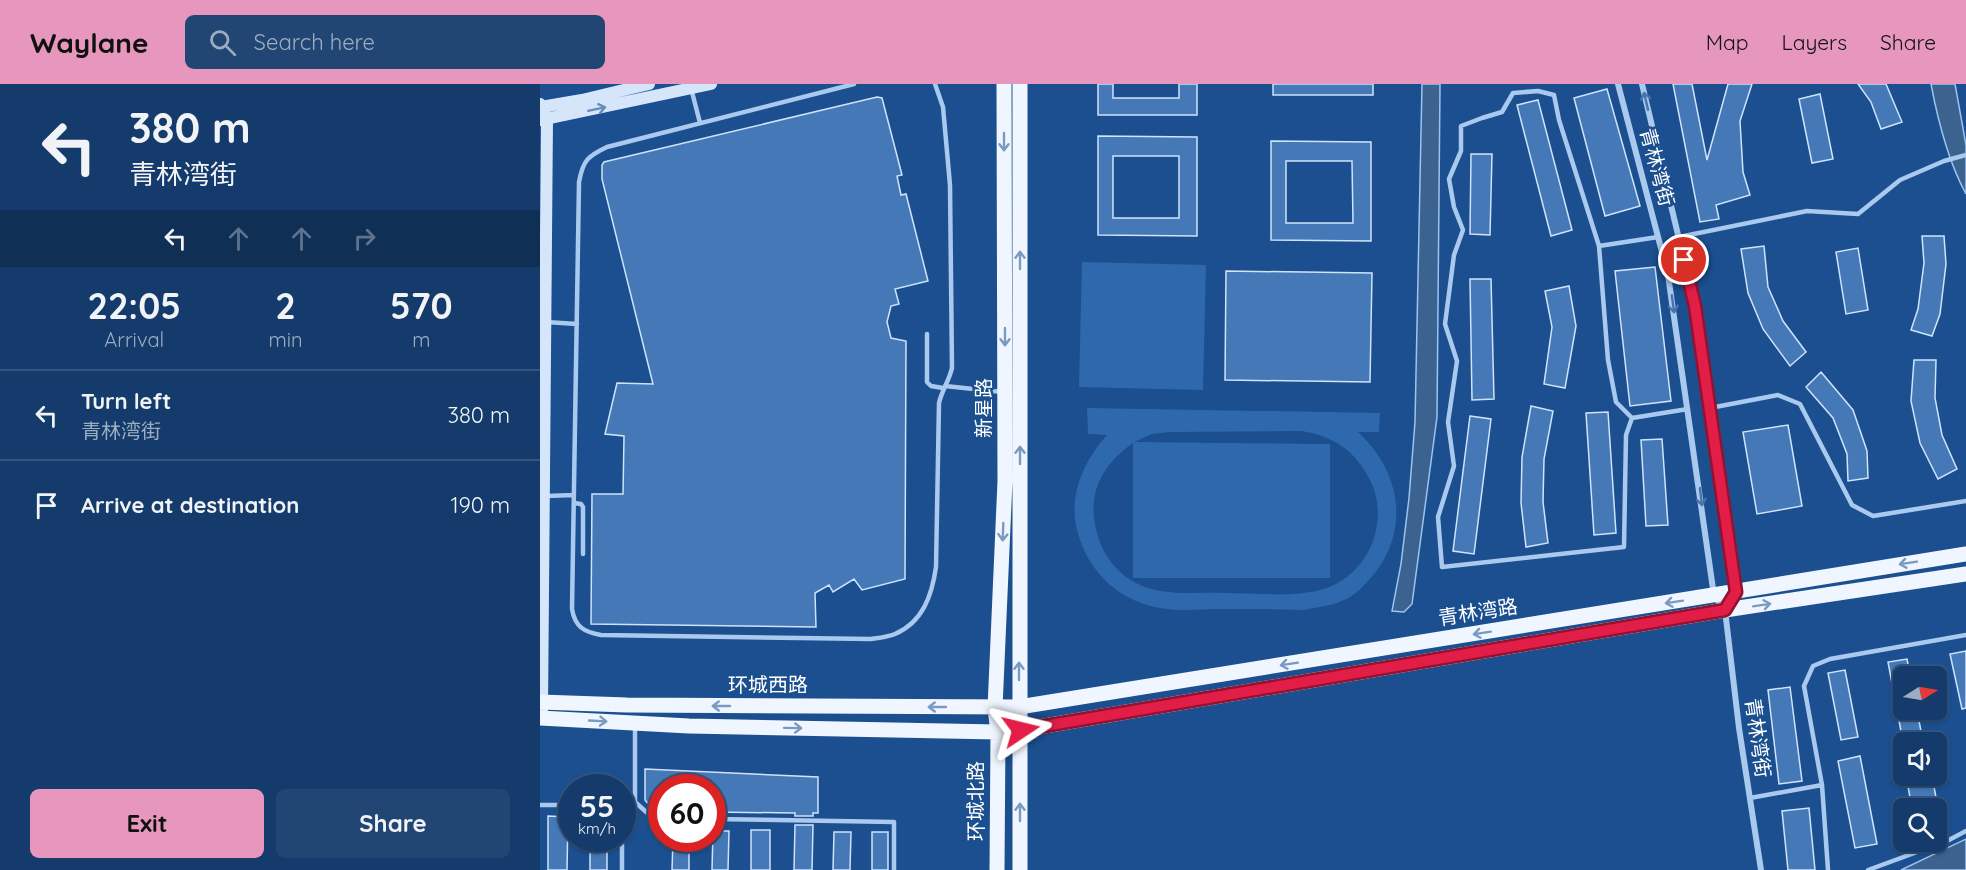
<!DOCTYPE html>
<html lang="en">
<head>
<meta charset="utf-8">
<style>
	body { margin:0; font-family:Quicksand,"Noto Sans SC",sans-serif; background:#214673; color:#f1f3f6; height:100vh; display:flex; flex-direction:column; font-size:22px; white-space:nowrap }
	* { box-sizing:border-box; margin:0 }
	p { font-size:20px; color:#9dadc1 }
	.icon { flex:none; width:33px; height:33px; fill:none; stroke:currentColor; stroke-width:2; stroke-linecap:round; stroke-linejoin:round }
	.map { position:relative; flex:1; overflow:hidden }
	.details { display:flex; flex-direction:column; background:#143b6b; width:540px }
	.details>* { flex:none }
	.guide { background:#143b6b; color:#f1f3f6; overflow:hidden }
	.needle { width:39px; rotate:79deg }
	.tools { position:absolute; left:1353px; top:582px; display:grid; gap:12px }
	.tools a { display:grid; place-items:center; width:54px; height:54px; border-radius:9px; background:#143b6b; box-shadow:0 2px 4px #0004,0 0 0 2px #33557e; font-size:30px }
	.speed { position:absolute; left:18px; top:690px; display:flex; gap:12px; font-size:30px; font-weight:700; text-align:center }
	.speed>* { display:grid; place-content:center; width:78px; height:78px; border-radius:50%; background:#143b6b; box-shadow:0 2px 4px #0004,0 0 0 2px #33557e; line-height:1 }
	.speed small { font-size:15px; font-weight:400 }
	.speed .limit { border:9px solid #d22; background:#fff; color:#111 }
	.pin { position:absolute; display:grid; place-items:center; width:51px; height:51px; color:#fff; margin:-26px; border:3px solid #fff; border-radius:50%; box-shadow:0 2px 6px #0007 }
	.me { position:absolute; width:66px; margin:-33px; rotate:80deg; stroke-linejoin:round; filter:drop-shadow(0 0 4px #0008) }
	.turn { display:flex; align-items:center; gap:21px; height:126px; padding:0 30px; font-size:27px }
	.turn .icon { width:78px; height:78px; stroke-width:2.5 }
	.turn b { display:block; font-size:42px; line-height:51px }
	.lanes { display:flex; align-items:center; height:57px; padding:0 30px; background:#0003; justify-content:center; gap:30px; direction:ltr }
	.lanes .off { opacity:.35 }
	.eta { display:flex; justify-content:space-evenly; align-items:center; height:102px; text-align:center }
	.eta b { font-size:36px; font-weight:800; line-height:42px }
	.button { display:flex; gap:12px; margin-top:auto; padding:12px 30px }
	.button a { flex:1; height:69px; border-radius:9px; background:#e797bd; color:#111; font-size:24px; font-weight:800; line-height:69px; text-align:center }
	.button a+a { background:#214673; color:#f1f3f6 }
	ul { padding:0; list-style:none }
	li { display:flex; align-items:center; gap:18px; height:90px; padding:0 30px; border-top:2px solid #33557e }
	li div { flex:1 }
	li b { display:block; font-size:22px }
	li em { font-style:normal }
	header { display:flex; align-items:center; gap:36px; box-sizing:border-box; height:84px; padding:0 30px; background:#e797bd; color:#111 }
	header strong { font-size:28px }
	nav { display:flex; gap:33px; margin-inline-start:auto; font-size:21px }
	.search { width:420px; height:54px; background:#214673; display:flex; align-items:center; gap:15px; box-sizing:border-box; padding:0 21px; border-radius:9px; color:#9dadc1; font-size:22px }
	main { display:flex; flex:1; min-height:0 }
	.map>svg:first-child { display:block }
</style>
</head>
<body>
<header>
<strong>Waylane</strong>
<div class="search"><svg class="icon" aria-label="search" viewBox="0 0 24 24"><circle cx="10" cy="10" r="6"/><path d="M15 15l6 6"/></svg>Search here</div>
<nav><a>Map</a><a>Layers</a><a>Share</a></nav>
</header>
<main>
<section class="details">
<div class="guide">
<div class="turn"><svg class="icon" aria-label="left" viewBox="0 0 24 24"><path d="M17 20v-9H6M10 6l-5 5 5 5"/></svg><div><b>380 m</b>青林湾街</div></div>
<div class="lanes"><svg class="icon" aria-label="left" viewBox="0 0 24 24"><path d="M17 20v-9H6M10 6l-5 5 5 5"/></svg><svg class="icon off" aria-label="ahead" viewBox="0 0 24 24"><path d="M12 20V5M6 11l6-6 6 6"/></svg><svg class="icon off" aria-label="ahead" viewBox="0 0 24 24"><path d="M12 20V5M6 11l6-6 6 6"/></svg><svg class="icon off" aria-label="right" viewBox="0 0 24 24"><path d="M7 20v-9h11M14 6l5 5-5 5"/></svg></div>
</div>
<div class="eta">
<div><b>22:05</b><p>Arrival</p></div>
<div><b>2</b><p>min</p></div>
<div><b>570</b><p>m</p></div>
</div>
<ul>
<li><svg class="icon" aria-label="left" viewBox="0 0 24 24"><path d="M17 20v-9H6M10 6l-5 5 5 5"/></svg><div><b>Turn left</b><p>青林湾街</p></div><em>380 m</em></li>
<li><svg class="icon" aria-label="arrive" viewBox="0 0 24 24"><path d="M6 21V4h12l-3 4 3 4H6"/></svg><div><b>Arrive at destination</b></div><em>190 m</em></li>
</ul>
<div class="button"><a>Exit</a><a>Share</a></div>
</section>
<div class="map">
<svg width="1426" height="786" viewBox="0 0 1426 786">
	<rect width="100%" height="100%" fill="#1b4f8f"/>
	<path fill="#2e69ad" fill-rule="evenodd" d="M 542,178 L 666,181 L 663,306 L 539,303 Z
		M 547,324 L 840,329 L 839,348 L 818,348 C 859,386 871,442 835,489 C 826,499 817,511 804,516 C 792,522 777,523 764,526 C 735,525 706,525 677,525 C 661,525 643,527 627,525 C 582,520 548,490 537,446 C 528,411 544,377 567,351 L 548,350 ZM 761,347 C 794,352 816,367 831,398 C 850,439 828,491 784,505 C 753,514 716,509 684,509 C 655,508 620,513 594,498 C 576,488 562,469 557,449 C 546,410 562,381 593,359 L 593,494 L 790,494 L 790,360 L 594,358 L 612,350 L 630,348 Z"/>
	<path fill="#3c6290" stroke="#9cc4f0" stroke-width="1.5" d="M 882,0 L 900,0 L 897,333 L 872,520 L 864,528 L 852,527 L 861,480 L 869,414 L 875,338 Z
		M 1391,0 L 1415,0 L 1426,61 L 1426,110 C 1408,77 1398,37 1391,0 Z
		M 1426,755 L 1426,786 L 1361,786 Z"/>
	<path fill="#4478b7" stroke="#cfe3fa" stroke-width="1.5" fill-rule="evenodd" d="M 558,0 L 573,0 L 573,14 L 639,14 L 639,0 L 657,0 L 657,31 L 558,31 Z
		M 733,0 L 833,0 L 833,11 L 733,11 Z
		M 1133,0 L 1152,0 L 1167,76 L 1188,0 L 1212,0 L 1200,37 L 1203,88 L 1210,111 L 1176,121 L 1179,135 L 1160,138 Z
		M 1318,0 L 1346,0 L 1362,38 L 1341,45 L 1331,18 Z
		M 1067,5 L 1100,122 L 1065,132 L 1034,14 Z
		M 1280,10 L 1293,75 L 1272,79 L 1259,15 Z
		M 337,13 L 342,14 L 362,91 L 357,92 L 361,111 L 366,110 L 388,197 L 355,205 L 359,220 L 351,222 L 347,238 L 351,254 L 366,257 L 365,495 L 322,506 L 314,495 L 293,508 L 289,501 L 275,509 L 276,543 L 51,540 L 52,410 L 83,410 L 84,352 L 65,350 L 77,299 L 113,300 L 62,95 L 62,81 L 64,78 Z
		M 998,16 L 1032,146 L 1011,152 L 977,21 Z
		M 558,52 L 657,53 L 657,152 L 558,151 ZM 573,72 L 639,72 L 639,134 L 573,134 Z
		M 731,57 L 831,58 L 831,157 L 731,156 ZM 746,77 L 812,77 L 813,139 L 746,139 Z
		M 931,70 L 952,70 L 950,151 L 930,150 Z
		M 1382,152 L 1404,152 L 1406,180 L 1400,230 L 1392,252 L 1371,246 L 1378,225 L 1384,179 Z
		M 1224,162 L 1228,203 L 1243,237 L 1266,268 L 1250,282 L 1223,245 L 1208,209 L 1201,165 Z
		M 1318,164 L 1328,226 L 1306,230 L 1296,168 Z
		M 1115,183 L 1131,317 L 1090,322 L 1075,187 Z
		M 686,187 L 832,189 L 830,298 L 685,296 Z
		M 930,195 L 951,195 L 954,315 L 932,316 Z
		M 1029,202 L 1036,242 L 1025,304 L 1004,300 L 1012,243 L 1005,207 Z
		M 1374,276 L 1396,276 L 1395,314 L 1402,351 L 1417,385 L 1398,395 L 1380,359 L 1371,317 Z
		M 1281,288 L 1313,326 L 1327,367 L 1328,394 L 1308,397 L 1307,370 L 1293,334 L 1266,303 Z
		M 991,322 L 1013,327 L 1004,375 L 1003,418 L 1008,459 L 986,463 L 981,419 L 982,373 Z
		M 1068,328 L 1076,449 L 1054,451 L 1046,329 Z
		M 930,332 L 951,335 L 934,470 L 913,467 Z
		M 1248,341 L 1262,422 L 1217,430 L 1203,348 Z
		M 1122,355 L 1128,441 L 1106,442 L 1101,356 Z
		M 1426,567 L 1426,624 L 1422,625 L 1410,570 Z
		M 1367,575 L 1370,592 L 1364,592 L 1364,626 L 1377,626 L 1383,658 L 1363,658 L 1348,578 Z
		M 1305,586 L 1318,653 L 1301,656 L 1288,589 Z
		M 1250,603 L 1262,697 L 1239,700 L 1228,606 Z
		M 1320,672 L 1337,760 L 1315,764 L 1298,677 Z
		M 105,685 L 278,693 L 278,729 L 273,729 L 273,732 L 255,732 L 255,729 L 172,728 L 172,704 L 122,704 L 122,727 L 114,727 L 105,716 Z
		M 1366,692 L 1392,692 L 1398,724 L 1372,724 Z
		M 1269,724 L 1275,786 L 1248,786 L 1242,727 Z
		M 8,732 L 28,733 L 27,786 L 8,786 Z
		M 255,741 L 273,741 L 272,786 L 254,786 Z
		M 211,746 L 230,746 L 230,786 L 211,786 Z
		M 173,747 L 189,747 L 188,786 L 172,786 Z
		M 294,748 L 311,748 L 310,786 L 293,786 Z
		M 332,748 L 348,748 L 348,786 L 332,786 Z
		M 50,754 L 67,754 L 67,786 L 50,786 Z
		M 133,755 L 149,756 L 149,786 L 132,786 Z"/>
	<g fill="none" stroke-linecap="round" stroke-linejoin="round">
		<path stroke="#a9c9ee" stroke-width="4.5" d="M 314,0 L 67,63 C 48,72 43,76 39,98 L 32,525 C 35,543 44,548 61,551 L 331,555 C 338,554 348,553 355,550 C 383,538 392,511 396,483 L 399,319 C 402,306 409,297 412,284 L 410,101 L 403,23 L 395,0
			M 151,4 L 160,39
			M 1118,153 L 1059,162 L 1019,36 L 1014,11 L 998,7 L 973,9 L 962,28 L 942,34 L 921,42 L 921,67 L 909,95 L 914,123 L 923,146 L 914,171 L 905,240 L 917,277 L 908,338 L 914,382 L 898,433 L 902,483 L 1084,463 L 1086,351 L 1092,334 L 1148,325
			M 1139,153 L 1267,127 L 1318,130 L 1360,96 L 1404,77 L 1426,71
			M 1059,162 L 1068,276 L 1076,318 L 1092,334
			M 6,238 L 37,240
			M 387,250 L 387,298 L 391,302 L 403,304
			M 405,302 L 462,308
			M 1170,324 L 1238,311 L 1260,320 L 1312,421 L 1333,432 L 1426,417
			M 6,412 L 34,411
			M 34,419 L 41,420 L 43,423 L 43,470
			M 95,642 L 95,718 L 113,734 L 122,734
			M 1282,701 L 1264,602 L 1273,582 L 1290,575 L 1426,551
			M 1210,714 L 1282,701 L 1288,786
			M 0,721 L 32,721
			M 82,725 L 95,718
			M 172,735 L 354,738 L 354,786
			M 82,786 L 82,754
			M 1328,786 L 1407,757 L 1426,747"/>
		<path stroke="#a9c9ee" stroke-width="6" d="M 1078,0 L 1128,191 L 1174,512 L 1185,526 L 1199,644 L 1221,786
			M 1102,0 L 1155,222 L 1196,508 L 1187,523"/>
		<path stroke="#d6e6fa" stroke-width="12" d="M 0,20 L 7,35 L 2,626
			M 0,23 L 42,16 L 109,0
			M 1,36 L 171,0"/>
		<path stroke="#f0f6ff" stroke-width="15" d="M 480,0 L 480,786
			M 0,618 L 87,621 L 479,623 L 1426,470
			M 0,634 L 149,642 L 458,648 L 481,646 L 1185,526 L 1426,490
			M 457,786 L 458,648 L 455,624 L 465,397 L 464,0"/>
	</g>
	<defs><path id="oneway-shaft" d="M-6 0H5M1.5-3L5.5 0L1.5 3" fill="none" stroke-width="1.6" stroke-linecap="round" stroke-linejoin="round" transform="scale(1.5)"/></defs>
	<g stroke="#4674ac">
		<use href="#oneway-shaft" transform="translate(1106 17) rotate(-103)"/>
		<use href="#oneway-shaft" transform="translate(1133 220) rotate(82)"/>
		<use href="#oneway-shaft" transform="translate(1161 413) rotate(83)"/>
	</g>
	<use stroke="#668bba" href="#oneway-shaft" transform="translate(57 25) rotate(-12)"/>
	<g stroke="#7b9ac1">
		<use href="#oneway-shaft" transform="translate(464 58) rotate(90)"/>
		<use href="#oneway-shaft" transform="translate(480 176) rotate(-90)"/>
		<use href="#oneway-shaft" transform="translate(465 253) rotate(90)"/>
		<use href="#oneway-shaft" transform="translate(480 371) rotate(-90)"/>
		<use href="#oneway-shaft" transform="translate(463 448) rotate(92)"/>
		<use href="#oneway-shaft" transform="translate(1368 479) rotate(171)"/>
		<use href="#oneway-shaft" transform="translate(1134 518) rotate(171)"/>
		<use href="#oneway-shaft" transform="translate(1222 521) rotate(-9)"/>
		<use href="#oneway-shaft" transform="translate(942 549) rotate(171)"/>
		<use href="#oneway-shaft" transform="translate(749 580) rotate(171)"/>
		<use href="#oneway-shaft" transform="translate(479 587) rotate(-90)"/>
		<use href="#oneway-shaft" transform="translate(181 622) rotate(-180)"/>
		<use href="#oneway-shaft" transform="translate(397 623) rotate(-180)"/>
		<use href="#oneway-shaft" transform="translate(58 637) rotate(3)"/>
		<use href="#oneway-shaft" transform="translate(253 644) rotate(1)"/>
		<use href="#oneway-shaft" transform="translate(480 728) rotate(-90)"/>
	</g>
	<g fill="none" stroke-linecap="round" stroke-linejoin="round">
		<defs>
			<path id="route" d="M 481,646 L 1185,526 L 1196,508 L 1155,222 L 1144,176"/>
		</defs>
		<use href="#route" stroke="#92132f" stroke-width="15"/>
		<use href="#route" stroke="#e11d48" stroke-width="10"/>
	</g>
	<g text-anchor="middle" stroke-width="5" stroke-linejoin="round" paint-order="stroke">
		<g font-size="20" fill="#fff" stroke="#1b4f8f">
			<text transform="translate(1117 83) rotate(75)" y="7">青林湾街</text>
			<text transform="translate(444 324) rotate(-90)" y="7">新星路</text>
			<text transform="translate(938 528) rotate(-9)" y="7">青林湾路</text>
			<text x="228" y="608">环城西路</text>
			<text transform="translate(1218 654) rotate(82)" y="7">青林湾街</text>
			<text transform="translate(436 717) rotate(-90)" y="7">环城北路</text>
		</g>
	</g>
</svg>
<div class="tools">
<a><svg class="needle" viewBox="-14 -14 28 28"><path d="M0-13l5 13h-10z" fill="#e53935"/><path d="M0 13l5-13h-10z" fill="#9dadc1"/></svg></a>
<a><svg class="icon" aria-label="sound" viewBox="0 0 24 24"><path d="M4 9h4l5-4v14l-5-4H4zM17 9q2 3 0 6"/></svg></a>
<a><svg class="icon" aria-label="search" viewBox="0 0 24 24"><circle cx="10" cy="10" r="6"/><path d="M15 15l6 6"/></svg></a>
</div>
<div class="speed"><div>55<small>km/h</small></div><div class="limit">60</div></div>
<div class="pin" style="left:1144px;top:176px;background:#d93025"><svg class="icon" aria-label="arrive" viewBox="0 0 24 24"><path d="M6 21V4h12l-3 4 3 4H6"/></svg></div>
<svg class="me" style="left:481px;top:646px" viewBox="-20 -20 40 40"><path d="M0-17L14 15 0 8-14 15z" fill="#e11d48" stroke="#fff" stroke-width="4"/></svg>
</div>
</main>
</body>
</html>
